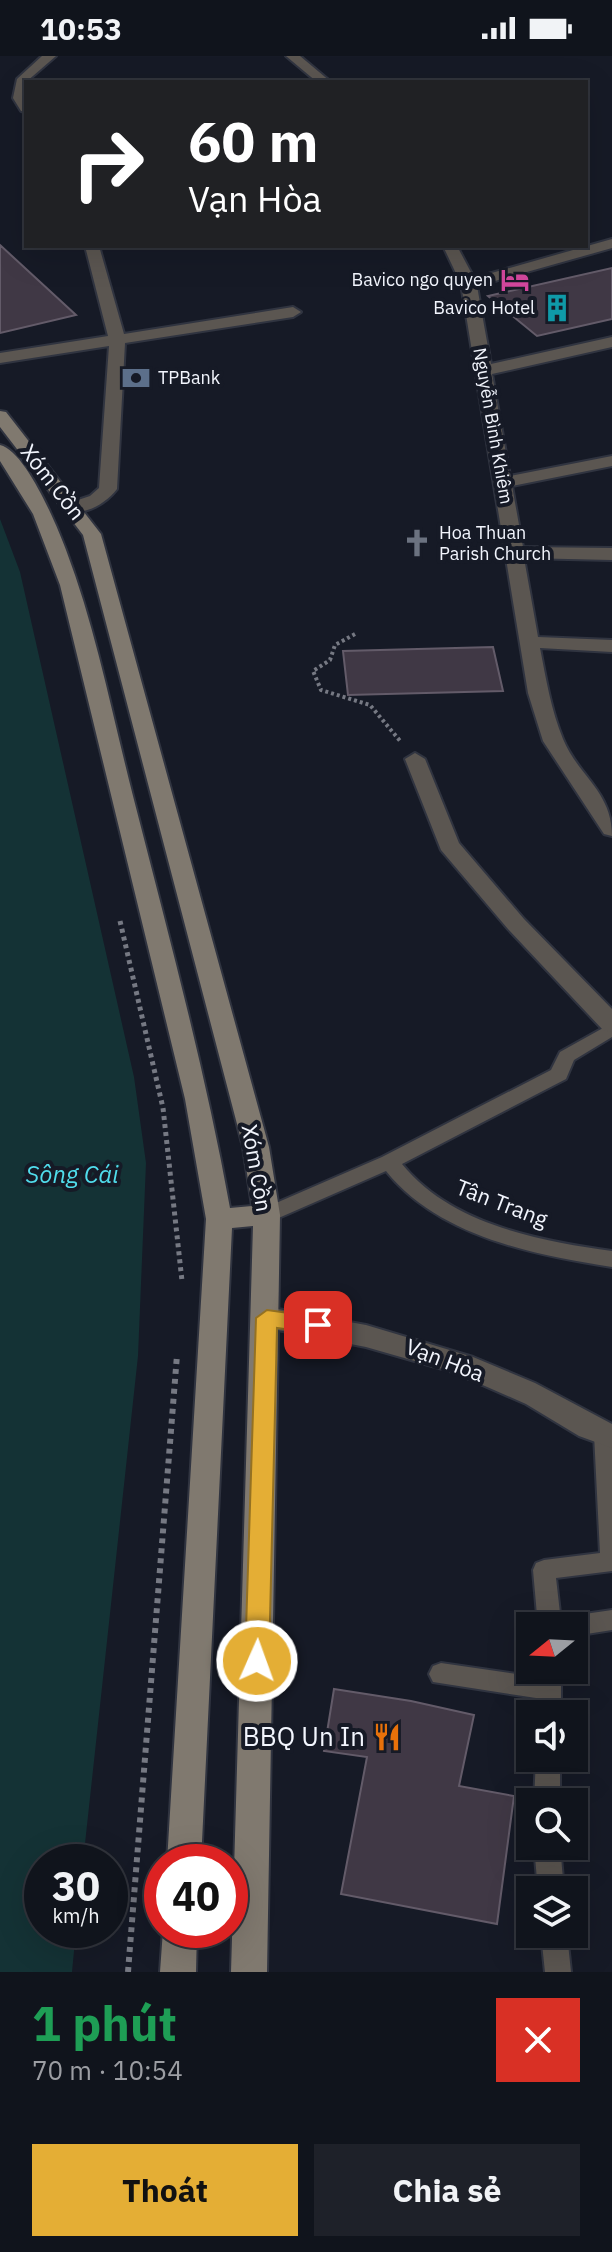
<!DOCTYPE html>
<html lang="vi">
<head>
<meta charset="utf-8">
<style>
	body { margin:0; font-family:"IBM Plex Sans",sans-serif; background:#1e2129; color:#f1f3f6; height:100vh; display:flex; flex-direction:column; font-size:30px; white-space:nowrap }
	* { box-sizing:border-box; margin:0 }
	p { font-size:26px; color:#9c9ea3 }
	.icon { flex:none; width:44px; height:44px; fill:none; stroke:currentColor; stroke-width:2; stroke-linecap:round; stroke-linejoin:round }
	.map { position:relative; height:1916px; overflow:hidden }
	.drawer { display:flex; flex-direction:column; background:#10141c; flex:1 }
	.drawer>* { flex:none }
	.hud { position:absolute; left:24px; top:24px; width:564px; height:168px; border-radius:0px; box-shadow:0 8px 32px #0002,0 0 0 2px #30333b; background:#202124; color:#fff; overflow:hidden }
	.needle { width:52px; rotate:252deg }
	.fabs { position:absolute; left:516px; top:1556px; display:grid; gap:16px }
	.fabs a { display:grid; place-items:center; width:72px; height:72px; border-radius:0px; background:#10141c; box-shadow:0 8px 32px #0002,0 0 0 2px #30333b; font-size:40px }
	.speed { position:absolute; left:24px; top:1788px; display:flex; gap:16px; font-size:40px; font-weight:700; text-align:center }
	.speed>* { display:grid; place-content:center; width:104px; height:104px; border-radius:50%; background:#10141c; box-shadow:0 8px 32px #0002,0 0 0 2px #30333b; line-height:1 }
	.speed small { font-size:20px; font-weight:400 }
	.speed .limit { border:12px solid #d22; background:#fff; color:#111 }
	.pin { position:absolute; display:grid; place-items:center; width:68px; height:68px; color:#fff; margin:-34px; border-radius:16px; box-shadow:0 4px 12px #0006 }
	.me { position:absolute; width:88px; margin:-44px; rotate:2deg; stroke-linejoin:round; filter:drop-shadow(0 0 6px #0008) }
	.turn { display:flex; align-items:center; gap:28px; height:168px; padding:0 32px; font-size:36px }
	.turn .icon { width:104px; height:104px; stroke-width:2.5 }
	.turn b { display:block; font-size:56px; line-height:68px }
	.round { display:grid; place-items:center; flex:none; width:84px; height:84px; border-radius:0px; background:#1e2129 }
	.headline { display:flex; align-items:center; justify-content:space-between; height:136px; padding:0 32px }
	h1 { font-size:48px; font-weight:700; line-height:60px; color:#1e9e55 }
	.cta { display:flex; gap:16px; margin-top:auto; padding:16px 32px }
	.cta a { flex:1; height:92px; border-radius:0px; background:#e4ae35; color:#111; font-size:32px; font-weight:700; line-height:92px; text-align:center }
	.cta a+a { background:#1e2129; color:#f1f3f6 }
	.status { display:flex; justify-content:space-between; align-items:center; height:56px; padding:0 40px; background:#10141c; direction:ltr }
	.status svg { height:22px; fill:currentColor }
	.map>svg:first-child { display:block }
</style>
</head>
<body>
<div class="status"><b>10:53</b><svg viewBox="0 0 49 12"><path d="M0 12V9h3v3zM5 12V6h3v6zM10 12V3h3v9zM15 12V0h3v12zM26 1h20v11H26zM47 4h2v5h-2z"/></svg></div>
<div class="map">
<svg width="612" height="1916" viewBox="0 0 612 1916">
	<rect width="100%" height="100%" fill="#161a26"/>
	<path fill="#143235" d="M 0,463 L 20,516 L 134,1021 L 146,1107 L 138,1300 L 83,1806 L 42,1806 L 42,1874 L 76,1874 L 72,1916 L 0,1916 Z"/>
	<path fill="#403845" stroke="#635b69" stroke-width="2" d="M 0,189 L 76,259 L 0,277 Z
		M 612,212 L 612,263 L 537,280 L 488,240 Z
		M 493,591 L 503,635 L 348,639 L 343,595 Z
		M 334,1633 L 411,1645 L 474,1659 L 459,1730 L 514,1740 L 497,1868 L 341,1838 L 367,1701 L 324,1695 Z"/>
	<g fill="none" stroke-linecap="round" stroke-linejoin="round">
		<defs>
			<path id="lane" d="M 612,967 L 612,981 L 574,1004 L 566,1023 L 402,1108 C 450,1168 539,1185 612,1195 L 612,1211 C 534,1199 438,1180 386,1115 L 274,1164 L 260,1164 L 257,1159 L 260,1154 L 382,1101 L 551,1014 L 560,996 Z
				M 605,1369 L 612,1372 L 612,1515 L 556,1522 L 561,1566 L 571,1560 L 612,1554 L 612,1574 L 574,1580 L 574,1570 L 538,1570 L 533,1514 L 536,1507 L 544,1504 L 600,1497 L 594,1378 L 597,1372 Z
				M 441,1607 L 537,1621 L 537,1614 L 561,1614 L 561,1658 L 537,1658 L 536,1642 L 433,1626 L 429,1618 L 433,1610 Z
				M 536,1702 L 560,1702 L 560,1746 L 534,1746 Z
				M 534,1790 L 560,1790 L 564,1834 L 538,1834 Z
				M 541,1878 L 567,1878 L 571,1916 L 545,1916 Z"/>
			<path id="street" d="M 42,0 L 56,0 L 26,26 L 26,56 L 21,55 L 13,42 L 17,23 Z
				M 286,0 L 300,0 L 331,26 L 317,26 Z
				M 612,183 L 612,192 L 477,230 L 491,308 L 612,281 L 612,291 L 492,318 L 510,420 L 612,400 L 612,410 L 512,430 L 523,491 L 612,492 L 612,504 L 524,502 L 538,581 L 612,584 L 612,596 L 540,592 C 546,623 551,654 563,683 C 578,720 612,735 612,780 L 604,778 L 543,685 L 528,637 L 461,228 L 443,190 L 457,190 L 474,222 Z
				M 85,190 L 99,190 L 124,278 L 293,251 L 301,256 L 293,261 L 125,287 L 117,433 C 106,447 87,459 69,455 L 69,447 L 90,440 L 99,432 L 109,290 L 0,307 L 0,297 L 108,280 Z
				M 415,697 L 425,703 L 459,787 L 524,863 L 612,953 L 612,976 L 603,974 L 508,873 L 441,794 L 405,703 Z
				M 267,1251 L 366,1269 L 473,1301 L 535,1327 L 612,1368 L 612,1392 L 579,1380 L 526,1348 L 453,1316 L 366,1291 L 257,1270 L 253,1262 L 257,1254 Z"/>
			<path id="secondary" d="M 0,355 L 6,356 L 101,478 L 269,1091 L 280,1159 L 267,1916 L 231,1916 L 253,1170 L 232,1172 L 201,1806 L 167,1806 L 206,1163 L 185,1043 L 60,529 L 33,458 L 0,405 L 0,389 C 26,395 57,470 66,494 C 96,573 112,658 133,740 C 168,877 205,1013 230,1152 L 252,1150 L 243,1091 L 83,479 L 0,371 Z
				M 163,1874 L 197,1874 L 196,1916 L 160,1916 Z"/>
		</defs>
		<use href="#lane" stroke="#303440" stroke-width="4"/>
		<use href="#street" stroke="#303440" stroke-width="4"/>
		<use href="#secondary" stroke="#303440" stroke-width="4"/>
		<path stroke="#767983" stroke-width="4" stroke-dasharray="3 3" stroke-linecap="butt" d="M 355,578 L 335,589 L 330,604 L 313,615 L 321,634 L 370,649 L 401,686"/>
		<path stroke="#767983" stroke-width="5" stroke-dasharray="4 4" stroke-linecap="butt" d="M 120,865 L 163,1052 L 182,1225"/>
		<path stroke="#767983" stroke-width="6" stroke-dasharray="5 5" stroke-linecap="butt" d="M 128,1916 L 177,1299"/>
		<use href="#lane" fill="#5b5651" fill-rule="evenodd"/>
		<use href="#street" fill="#5b5651" fill-rule="evenodd"/>
		<use href="#secondary" fill="#80796f" fill-rule="evenodd"/>
	</g>
	<path fill="#e4ae35" stroke="#947122" stroke-width="2" d="M 267,1254 L 318,1261 L 328,1269 L 318,1278 L 277,1272 L 269,1605 L 266,1612 L 257,1615 L 249,1612 L 245,1605 L 256,1262 Z"/>
	<defs>
		<symbol id="hotel-bare" viewBox="-9 -9 18 18"><path d="M-6-4.5h1.5V1H6V5H4.5V3h-9V5H-6ZM-4 0a1.8 1.8 0 1 1 3.6 0ZM.5 0V-2.5h3Q6-2.5 6 0Z" fill="#d1479c" stroke="#161a26" stroke-width="2.5" paint-order="stroke"/></symbol>
		<symbol id="building-bare" viewBox="-9 -9 18 18"><path d="M-4-6H4V6H1V3H-1V6H-4ZM-2.5-4.3h1.7v1.8h-1.7ZM.8-4.3h1.7v1.8H.8ZM-2.5-1h1.7V.8h-1.7ZM.8-1h1.7V.8H.8Z" fill="#0f9aa8" stroke="#161a26" stroke-width="2.5" paint-order="stroke"/></symbol>
		<symbol id="bank-bare" viewBox="-9 -9 18 18"><path d="M-6-4H6V4H-6ZM0-2.3a2.3 2.3 0 1 0 0 4.6a2.3 2.3 0 1 0 0-4.6Z" fill="#5c6f8a" stroke="#161a26" stroke-width="2.5" paint-order="stroke"/></symbol>
		<symbol id="church-bare" viewBox="-9 -9 18 18"><path d="M-1.2-6h2.4v3.5h3.3v2.4h-3.3V6h-2.4V-.1h-3.3v-2.4h3.3Z" fill="#6b7280" stroke="#161a26" stroke-width="2.5" paint-order="stroke"/></symbol>
		<symbol id="restaurant-bare" viewBox="-9 -9 18 18"><path d="M-5-6h1v4h1v-4h1v4h1v-4h1v5L-1.5 .5V6h-2V.5L-5-1ZM5-6V6H3V1.5H1.5Q1.5-4 5-6Z" fill="#e8710a" stroke="#161a26" stroke-width="2.5" paint-order="stroke"/></symbol>
	</defs>
	<g fill-rule="evenodd">
		<use href="#hotel-bare" x="495" y="204" width="40" height="40"/>
		<use href="#building-bare" x="537" y="232" width="40" height="40"/>
		<use href="#bank-bare" x="116" y="302" width="40" height="40"/>
		<use href="#church-bare" x="397" y="467" width="40" height="40"/>
		<use href="#restaurant-bare" x="367" y="1661" width="40" height="40"/>
	</g>
	<g text-anchor="middle" stroke-width="8" stroke-linejoin="round" paint-order="stroke">
		<g font-size="18" fill="#f2f5fd" stroke="#161a26" text-anchor="end">
			<text x="493" y="230">Bavico ngo quyen</text>
			<text x="535" y="258">Bavico Hotel</text>
			<text x="158" y="328" text-anchor="start">TPBank</text>
			<text x="439" y="483" text-anchor="start">Hoa Thuan<tspan x="439" dy="21">Parish Church</tspan></text>
		</g>
		<g font-size="18" fill="#f2f5fd" stroke="#161a26">
			<text transform="translate(493 370) rotate(80)" y="6">Nguyễn Bình Khiêm</text>
		</g>
		<g font-size="22" fill="#f2f5fd" stroke="#161a26">
			<text transform="translate(53 426) rotate(52)" y="8">Xóm Cồn</text>
			<text transform="translate(257 1112) rotate(80)" y="8">Xóm Cồn</text>
			<text transform="translate(502 1147) rotate(21)" y="8">Tân Trang</text>
			<text transform="translate(445 1304) rotate(21)" y="8">Vạn Hòa</text>
		</g>
		<g font-size="24" font-style="italic" fill="#50dceb" stroke="#161a26">
			<text x="72" y="1127">Sông Cái</text>
		</g>
		<g font-size="26" fill="#f2f5fd" stroke="#161a26" text-anchor="end">
			<text x="365" y="1690">BBQ Un In</text>
		</g>
	</g>
</svg>
<div class="fabs">
<a><svg class="needle" viewBox="-14 -14 28 28"><path d="M0-13l5 13h-10z" fill="#e53935"/><path d="M0 13l5-13h-10z" fill="#9c9ea3"/></svg></a>
<a><svg class="icon" aria-label="sound" viewBox="0 0 24 24"><path d="M4 9h4l5-4v14l-5-4H4zM17 9q2 3 0 6"/></svg></a>
<a><svg class="icon" aria-label="search" viewBox="0 0 24 24"><circle cx="10" cy="10" r="6"/><path d="M15 15l6 6"/></svg></a>
<a><svg class="icon" aria-label="layers" viewBox="0 0 24 24"><path d="M12 4l9 5-9 5-9-5zM3 14l9 5 9-5"/></svg></a>
</div>
<div class="speed"><div>30<small>km/h</small></div><div class="limit">40</div></div>
<div class="pin" style="left:318px;top:1269px;background:#d93025"><svg class="icon" aria-label="arrive" viewBox="0 0 24 24"><path d="M6 21V4h12l-3 4 3 4H6"/></svg></div>
<svg class="me" style="left:257px;top:1605px" viewBox="-20 -20 40 40"><circle r="17" fill="#e4ae35" stroke="#fff" stroke-width="3"/><path d="M0-11L8 9 0 5-8 9z" fill="#fff"/></svg>
<div class="hud">
<div class="turn"><svg class="icon" aria-label="right" viewBox="0 0 24 24"><path d="M7 20v-9h11M14 6l5 5-5 5"/></svg><div><b>60 m</b>Vạn Hòa</div></div>
</div>
</div>
<section class="drawer">
<div class="headline"><div><h1>1 phút</h1><p>70 m · 10:54</p></div><a class="round" style="background:#d93025;color:#fff"><svg class="icon" aria-label="close" viewBox="0 0 24 24"><path d="M6 6l12 12M18 6L6 18"/></svg></a></div>
<div class="cta"><a>Thoát</a><a>Chia sẻ</a></div>
</section>
</body>
</html>
